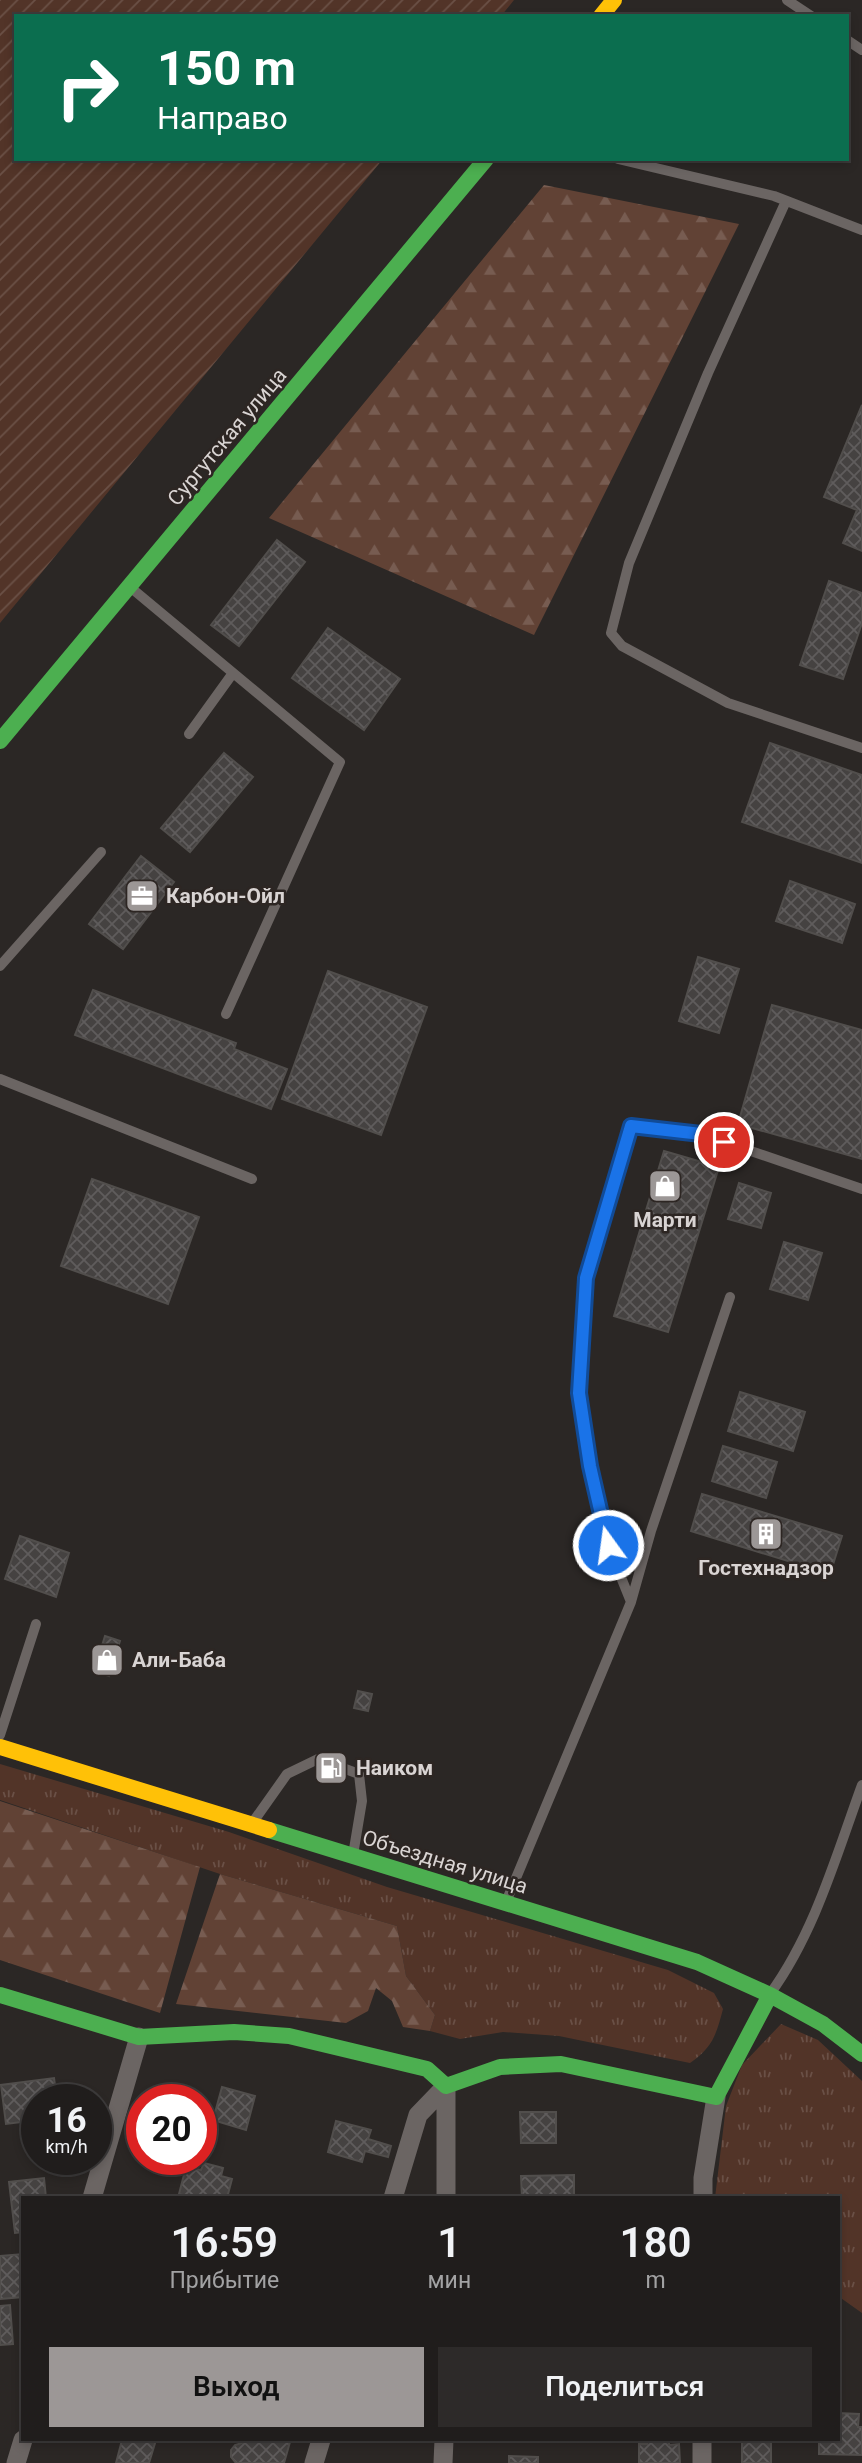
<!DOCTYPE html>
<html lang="ru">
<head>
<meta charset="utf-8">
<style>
	body { margin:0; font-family:Roboto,sans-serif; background:#2d2a29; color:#f1f3f6; height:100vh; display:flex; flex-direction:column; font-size:26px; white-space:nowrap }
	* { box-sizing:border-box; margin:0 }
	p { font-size:23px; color:#a2a2a3 }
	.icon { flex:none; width:38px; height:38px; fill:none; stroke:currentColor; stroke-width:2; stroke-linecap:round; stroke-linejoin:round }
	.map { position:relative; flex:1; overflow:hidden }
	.details { position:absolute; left:21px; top:2196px; width:819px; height:245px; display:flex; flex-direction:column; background:#201d1c; border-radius:0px; box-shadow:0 4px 10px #0003,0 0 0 2px #3d3b3b }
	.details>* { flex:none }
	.banner { position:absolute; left:14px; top:14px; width:835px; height:147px; border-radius:0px; box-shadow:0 4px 10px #0003,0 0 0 2px #3d3b3b; background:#0b6e4f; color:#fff; overflow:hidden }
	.speed { position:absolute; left:21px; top:2084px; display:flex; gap:14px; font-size:35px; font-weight:700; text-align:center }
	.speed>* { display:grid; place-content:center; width:91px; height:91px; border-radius:50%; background:#201d1c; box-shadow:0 4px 10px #0003,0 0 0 2px #3d3b3b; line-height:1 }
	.speed small { font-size:18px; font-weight:400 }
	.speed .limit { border:10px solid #d22; background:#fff; color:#111 }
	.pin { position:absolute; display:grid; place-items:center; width:60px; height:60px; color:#fff; margin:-30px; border:4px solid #fff; border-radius:50%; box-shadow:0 2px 7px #0007 }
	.me { position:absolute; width:77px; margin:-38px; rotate:346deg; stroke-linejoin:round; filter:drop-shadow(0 0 5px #0008) }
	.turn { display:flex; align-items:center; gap:24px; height:147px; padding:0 28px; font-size:32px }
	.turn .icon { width:91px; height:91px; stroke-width:2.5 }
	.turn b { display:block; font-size:49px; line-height:60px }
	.eta { display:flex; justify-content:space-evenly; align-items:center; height:119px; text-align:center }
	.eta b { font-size:42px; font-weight:600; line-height:49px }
	.action { display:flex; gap:14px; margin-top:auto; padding:14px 28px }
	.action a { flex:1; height:80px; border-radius:0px; background:#9c9796; color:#111; font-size:28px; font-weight:600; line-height:80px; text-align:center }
	.action a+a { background:#2d2a29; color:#f1f3f6 }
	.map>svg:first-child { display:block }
</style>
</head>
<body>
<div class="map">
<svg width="862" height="2463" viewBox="0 0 862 2463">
	<defs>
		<pattern id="grass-tufts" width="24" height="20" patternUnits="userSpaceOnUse" patternTransform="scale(1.75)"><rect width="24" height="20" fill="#523428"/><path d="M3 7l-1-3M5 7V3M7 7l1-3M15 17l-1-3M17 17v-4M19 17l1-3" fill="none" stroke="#6a5046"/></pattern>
		<pattern id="forest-firs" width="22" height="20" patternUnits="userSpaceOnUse" patternTransform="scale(1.75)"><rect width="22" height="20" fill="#614235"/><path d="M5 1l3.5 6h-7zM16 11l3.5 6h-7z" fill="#775c51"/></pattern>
		<pattern id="garden-furrows" width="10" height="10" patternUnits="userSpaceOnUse" patternTransform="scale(1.75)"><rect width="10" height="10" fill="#523428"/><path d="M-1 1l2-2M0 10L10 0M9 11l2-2" fill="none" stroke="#6a5046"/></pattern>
		<pattern id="building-cross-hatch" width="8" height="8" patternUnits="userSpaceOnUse" patternTransform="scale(1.75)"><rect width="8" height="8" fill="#454241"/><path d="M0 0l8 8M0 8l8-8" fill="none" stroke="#5f5c5c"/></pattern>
	</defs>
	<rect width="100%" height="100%" fill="#2b2725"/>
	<path fill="url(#grass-tufts)" d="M 0,1764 L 229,1832 L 387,1887 L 668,1970 L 714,1993 L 723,2009 C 716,2035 713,2047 690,2063 L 559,2036 L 503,2032 L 460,2039 L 430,2031 L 435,2015 L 406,1976 L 397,1926 L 220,1874 L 0,1800 Z
		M 781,2024 L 818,2040 L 862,2081 L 862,2313 L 838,2296 L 838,2198 L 715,2198 L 726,2106 L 742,2065 Z"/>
	<path fill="url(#forest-firs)" d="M 544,185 L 739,224 L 534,635 L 269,518 Z
		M 0,1801 L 200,1867 L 160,2013 L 0,1960 Z
		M 220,1874 L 397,1926 L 406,1976 L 435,2015 L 430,2031 L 403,2027 L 392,2001 L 376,1988 L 368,2011 L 346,2023 L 176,2004 Z"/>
	<path fill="url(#garden-furrows)" d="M 0,0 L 514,0 L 501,16 L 16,16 L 16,159 L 383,159 L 0,623 Z"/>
	<path fill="url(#building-cross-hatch)" stroke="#514e4c" stroke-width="2" d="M 862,405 L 862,551 L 843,543 L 857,510 L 824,497 Z
		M 277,540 L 305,562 L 239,646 L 211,625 Z
		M 829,581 L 862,593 L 862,623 L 843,679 L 800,665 Z
		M 328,628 L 400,679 L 364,730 L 292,678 Z
		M 770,743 L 862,775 L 862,863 L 742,822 Z
		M 224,753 L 253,777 L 190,852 L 161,828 Z
		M 141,856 L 174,882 L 123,949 L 89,924 Z
		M 790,881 L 855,904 L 842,943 L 776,921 Z
		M 698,957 L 739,969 L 719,1033 L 679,1021 Z
		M 328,971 L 427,1007 L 381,1135 L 282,1099 Z
		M 93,990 L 236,1043 L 234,1049 L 287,1069 L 271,1109 L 75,1035 Z
		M 772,1005 L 862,1030 L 862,1159 L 738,1124 Z
		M 664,1151 L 719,1167 L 668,1332 L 614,1316 Z
		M 92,1179 L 199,1217 L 168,1304 L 61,1266 Z
		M 739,1183 L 771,1193 L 761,1228 L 728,1219 Z
		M 784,1242 L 822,1253 L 808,1300 L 770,1289 Z
		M 740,1392 L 805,1412 L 793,1451 L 728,1431 Z
		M 723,1446 L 777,1462 L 766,1498 L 712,1481 Z
		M 702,1494 L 842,1536 L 830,1574 L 691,1531 Z
		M 20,1536 L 69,1553 L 56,1597 L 5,1579 Z
		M 105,1636 L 120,1641 L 109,1676 L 94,1671 Z
		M 358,1691 L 372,1694 L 368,1711 L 354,1708 Z
		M 54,2078 L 57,2100 L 37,2100 L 37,2120 L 6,2124 L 1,2085 Z
		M 222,2087 L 255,2096 L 246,2130 L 213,2120 Z
		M 520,2112 L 556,2112 L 556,2143 L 521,2143 Z
		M 336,2121 L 371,2130 L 368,2139 L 391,2146 L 388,2157 L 365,2151 L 362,2162 L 328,2152 Z
		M 204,2163 L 223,2168 L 221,2176 L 232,2179 L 227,2198 L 196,2198 L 179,2194 L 186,2167 L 201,2170 Z
		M 574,2175 L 574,2197 L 522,2198 L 521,2176 Z
		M 44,2178 L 46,2198 L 23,2198 L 23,2232 L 15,2233 L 9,2182 Z
		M 23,2254 L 23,2297 L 0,2299 L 0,2256 Z
		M 10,2305 L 13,2344 L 0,2345 L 0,2306 Z
		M 838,2413 L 859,2414 L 858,2427 L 862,2427 L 862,2455 L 819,2454 L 819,2440 L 838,2440 Z
		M 122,2440 L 156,2440 L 149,2463 L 116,2463 Z
		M 243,2440 L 279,2440 L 290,2442 L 284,2463 L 236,2463 L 231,2457 L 231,2450 L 235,2445 L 242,2443 Z
		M 647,2440 L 669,2440 L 669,2445 L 679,2444 L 680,2463 L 639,2463 L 639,2444 L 647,2444 Z
		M 742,2440 L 771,2440 L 771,2463 L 742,2463 Z
		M 509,2456 L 538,2457 L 538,2463 L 509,2463 Z"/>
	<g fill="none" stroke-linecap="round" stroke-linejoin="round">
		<path stroke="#6b6563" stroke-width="10" d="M 787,0 L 811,16
			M 847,40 L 862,50
			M 618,159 L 774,196 L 862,230
			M 786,201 L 708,373 L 629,563 L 611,633 L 622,646 L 728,703 L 862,748
			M 130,587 L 340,762 L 226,1014
			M 189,734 L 233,673
			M 0,966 L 101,852
			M 0,1079 L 252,1179
			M 631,1602 L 608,1545 L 601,1518 L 590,1466 L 579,1393 L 586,1278 L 631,1126 L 701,1134 L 862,1189
			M 0,1735 L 36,1624
			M 253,1822 L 287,1774 L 318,1759 L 359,1774 L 362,1801 L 353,1855
			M 506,1902 L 631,1602 L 651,1531 L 730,1297
			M 770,1994 C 815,1932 836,1856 862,1785"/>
		<path stroke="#6b6563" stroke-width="19" d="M 92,2198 L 139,2037
			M 393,2198 L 418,2115 L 446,2086
			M 446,2198 L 446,2086
			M 703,2198 L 703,2178 L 716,2097
			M 16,2463 L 23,2440
			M 314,2463 L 321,2440
			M 443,2463 L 444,2440
			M 702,2463 L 702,2440"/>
		<path stroke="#4caf50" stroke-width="16" d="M 0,741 L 486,159
			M 269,1830 L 697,1962 L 770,1995 L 823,2024 L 862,2054
			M 0,1995 L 139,2037 L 234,2032 L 289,2036 L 427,2069 L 446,2086 L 500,2067 L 561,2064 L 716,2097 L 770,1995"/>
		<path stroke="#ffc107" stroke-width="16" d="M 601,16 L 614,0
			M 0,1747 L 269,1830"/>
	</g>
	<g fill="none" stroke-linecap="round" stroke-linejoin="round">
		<defs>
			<path id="route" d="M 608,1545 L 590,1466 L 579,1393 L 586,1278 L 631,1126 L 701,1134 L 724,1142"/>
		</defs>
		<use href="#route" stroke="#114b97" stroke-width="18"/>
		<use href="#route" stroke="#1a73e8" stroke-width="12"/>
	</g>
	<defs>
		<symbol id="office-square" viewBox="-11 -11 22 22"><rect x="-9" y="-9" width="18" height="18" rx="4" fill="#9c9796" stroke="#2d2623"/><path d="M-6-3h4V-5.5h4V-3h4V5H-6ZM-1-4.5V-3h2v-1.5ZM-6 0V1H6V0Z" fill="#fff"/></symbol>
		<symbol id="shop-square" viewBox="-11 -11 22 22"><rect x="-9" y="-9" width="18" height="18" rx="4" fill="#9c9796" stroke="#2d2623"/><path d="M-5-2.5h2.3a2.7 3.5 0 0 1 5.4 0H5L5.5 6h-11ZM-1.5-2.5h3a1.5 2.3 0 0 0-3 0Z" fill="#fff"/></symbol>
		<symbol id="building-square" viewBox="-11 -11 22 22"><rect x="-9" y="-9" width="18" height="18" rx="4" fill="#9c9796" stroke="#2d2623"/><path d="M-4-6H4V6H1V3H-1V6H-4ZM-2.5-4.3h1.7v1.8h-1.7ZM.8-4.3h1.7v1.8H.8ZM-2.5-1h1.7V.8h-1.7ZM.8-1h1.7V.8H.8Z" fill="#fff"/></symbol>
		<symbol id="fuel-square" viewBox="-11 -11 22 22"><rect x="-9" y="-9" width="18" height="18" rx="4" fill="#9c9796" stroke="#2d2623"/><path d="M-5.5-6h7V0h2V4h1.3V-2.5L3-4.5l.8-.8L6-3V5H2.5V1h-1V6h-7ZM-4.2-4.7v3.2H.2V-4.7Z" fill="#fff"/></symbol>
	</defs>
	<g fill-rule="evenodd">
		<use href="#office-square" x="123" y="877" width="38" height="38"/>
		<use href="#shop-square" x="646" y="1167" width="38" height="38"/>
		<use href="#building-square" x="747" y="1515" width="38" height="38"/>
		<use href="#shop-square" x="88" y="1641" width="38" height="38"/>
		<use href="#fuel-square" x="312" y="1749" width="38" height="38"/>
	</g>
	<g text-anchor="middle" stroke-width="5" stroke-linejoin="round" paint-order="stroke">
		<g font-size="21" fill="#d9d4d3" stroke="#2d2623">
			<text transform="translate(227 437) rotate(-50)" y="7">Сургутская улица</text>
			<text transform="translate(445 1862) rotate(17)" y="7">Объездная улица</text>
		</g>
		<g font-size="21" font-weight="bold" fill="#d9d4d3" stroke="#2d2623" text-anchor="start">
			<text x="166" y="903">Карбон-Ойл</text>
			<text x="665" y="1227" text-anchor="middle">Марти</text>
			<text x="766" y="1575" text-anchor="middle">Гостехнадзор</text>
			<text x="132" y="1667">Али-Баба</text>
			<text x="356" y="1775">Наиком</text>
		</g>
	</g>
</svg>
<div class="speed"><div>16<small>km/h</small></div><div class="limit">20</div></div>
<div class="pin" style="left:724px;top:1142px;background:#d93025"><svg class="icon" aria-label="arrive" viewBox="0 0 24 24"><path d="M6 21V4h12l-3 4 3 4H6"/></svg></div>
<svg class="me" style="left:608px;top:1545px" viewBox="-20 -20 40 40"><circle r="17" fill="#1a73e8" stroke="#fff" stroke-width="3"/><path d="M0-11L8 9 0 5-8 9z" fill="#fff"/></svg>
<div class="banner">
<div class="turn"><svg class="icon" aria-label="right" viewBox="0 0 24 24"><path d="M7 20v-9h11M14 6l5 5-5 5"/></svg><div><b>150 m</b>Направо</div></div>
</div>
<section class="details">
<div class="eta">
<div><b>16:59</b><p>Прибытие</p></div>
<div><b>1</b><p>мин</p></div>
<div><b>180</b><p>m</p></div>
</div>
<div class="action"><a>Выход</a><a>Поделиться</a></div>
</section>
</div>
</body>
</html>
